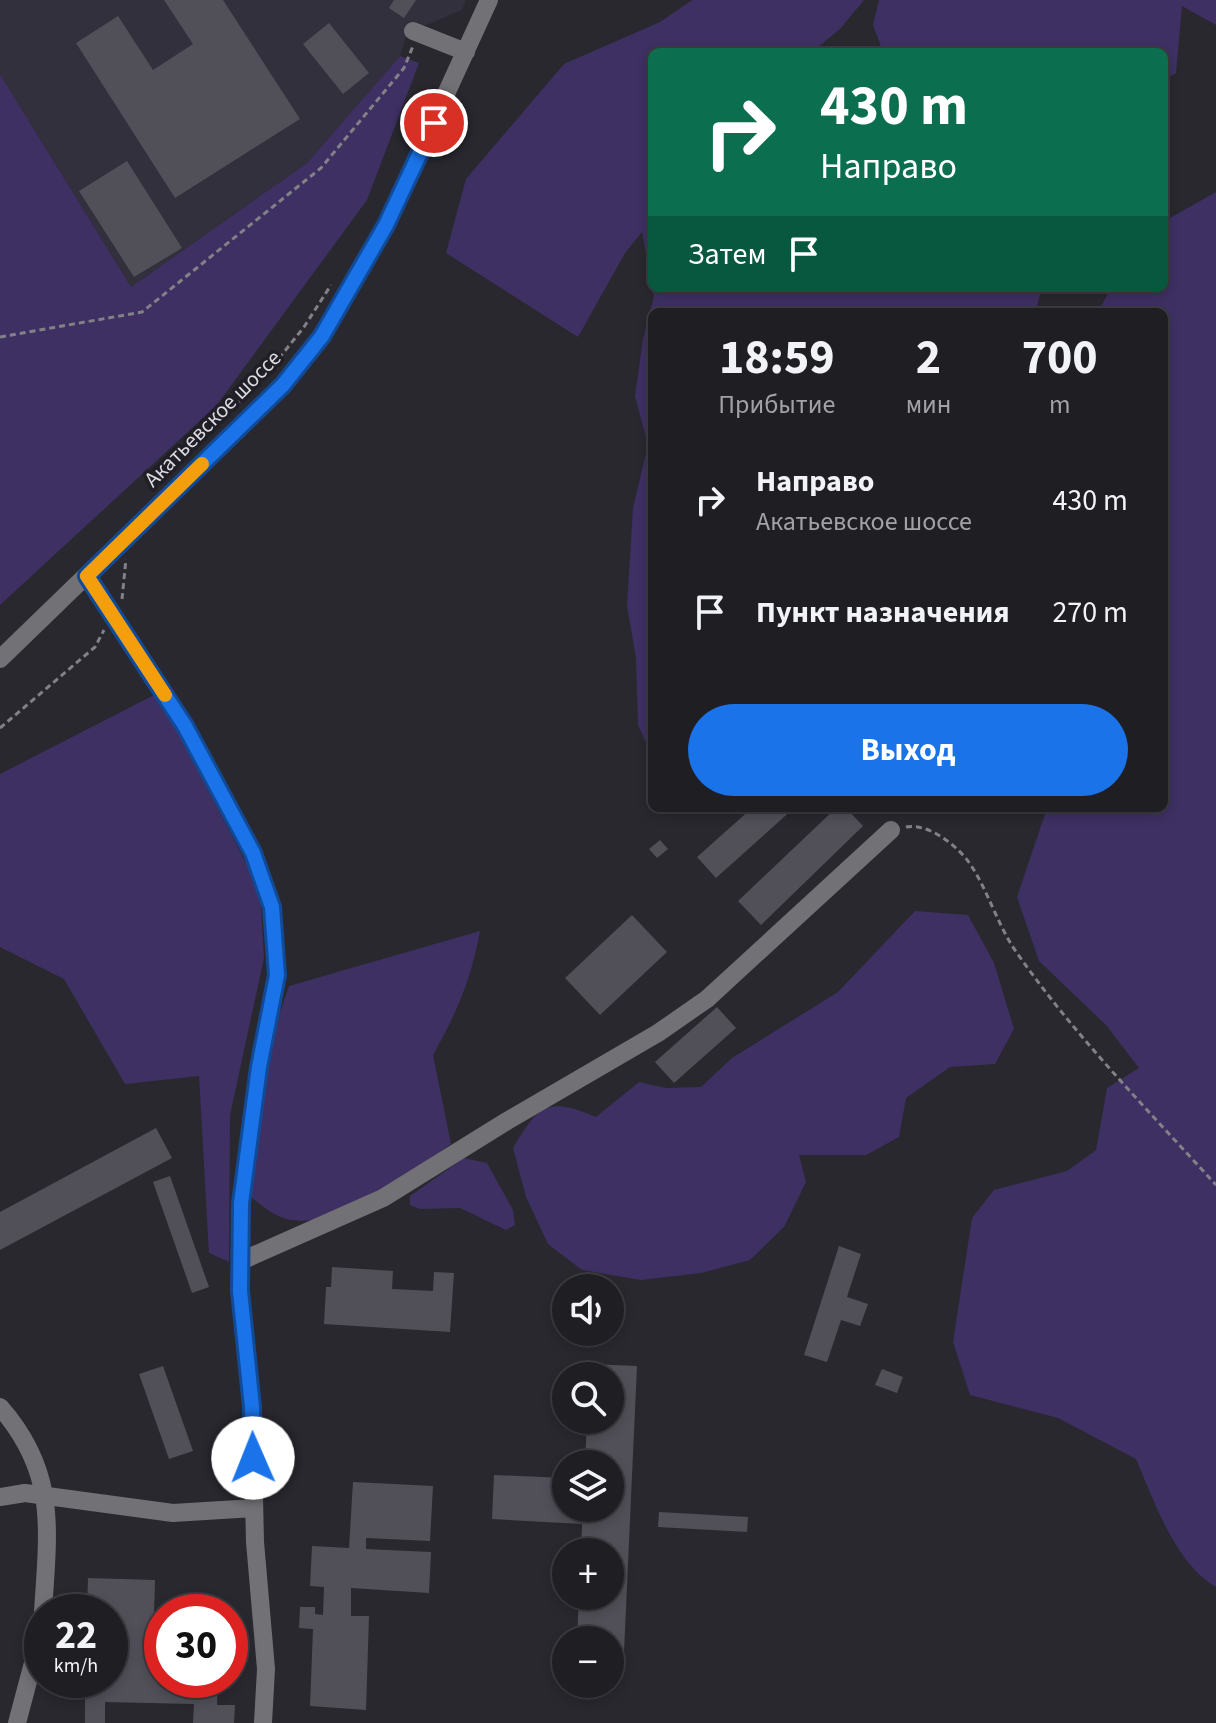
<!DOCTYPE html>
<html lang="ru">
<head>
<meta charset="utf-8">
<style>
	body { margin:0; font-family:"Source Sans 3",sans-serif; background:#27272b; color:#f1f3f6; height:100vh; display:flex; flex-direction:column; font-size:30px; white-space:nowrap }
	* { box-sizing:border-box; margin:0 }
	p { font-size:26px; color:#a1a2a6 }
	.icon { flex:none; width:44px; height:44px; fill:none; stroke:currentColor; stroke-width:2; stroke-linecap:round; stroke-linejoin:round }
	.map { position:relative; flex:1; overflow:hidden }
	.sheet { position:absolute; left:648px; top:308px; width:520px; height:504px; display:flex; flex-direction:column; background:#1f1e23; border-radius:12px; box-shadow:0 4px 12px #0003,0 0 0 2px #3c3c41 }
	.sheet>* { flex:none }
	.top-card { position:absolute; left:648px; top:48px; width:520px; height:244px; border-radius:12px; box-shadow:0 4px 12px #0003,0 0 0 2px #3c3c41; background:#0b6e4f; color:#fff; overflow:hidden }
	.controls { position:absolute; left:552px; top:1274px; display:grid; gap:16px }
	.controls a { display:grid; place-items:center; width:72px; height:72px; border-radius:50%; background:#1f1e23; box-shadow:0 4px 12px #0003,0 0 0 2px #3c3c41; font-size:40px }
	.speed { position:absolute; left:24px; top:1594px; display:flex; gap:16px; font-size:40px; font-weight:700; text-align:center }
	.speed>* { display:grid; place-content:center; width:104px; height:104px; border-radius:50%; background:#1f1e23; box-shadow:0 4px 12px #0003,0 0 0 2px #3c3c41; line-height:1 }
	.speed small { font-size:20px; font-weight:400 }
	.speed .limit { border:12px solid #d22; background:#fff; color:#111 }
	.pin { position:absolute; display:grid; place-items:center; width:68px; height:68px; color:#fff; margin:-34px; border:4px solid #fff; border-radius:50%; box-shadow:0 2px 8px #0007 }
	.me { position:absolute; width:88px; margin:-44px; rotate:359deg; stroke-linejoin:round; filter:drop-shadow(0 0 6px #0008) }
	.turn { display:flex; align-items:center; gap:28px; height:168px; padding:0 40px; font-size:36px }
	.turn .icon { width:104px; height:104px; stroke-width:2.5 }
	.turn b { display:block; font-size:56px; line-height:68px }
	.then { display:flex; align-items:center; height:76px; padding:0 40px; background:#0003; gap:16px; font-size:30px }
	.eta { display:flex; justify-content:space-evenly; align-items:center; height:136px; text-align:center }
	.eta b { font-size:48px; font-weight:700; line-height:56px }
	.action { display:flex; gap:16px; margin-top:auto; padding:16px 40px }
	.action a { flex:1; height:92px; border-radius:48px; background:#1a73e8; color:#fff; font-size:32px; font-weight:700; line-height:92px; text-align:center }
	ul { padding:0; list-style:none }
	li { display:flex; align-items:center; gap:24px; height:112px; padding:0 40px }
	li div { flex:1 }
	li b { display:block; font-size:30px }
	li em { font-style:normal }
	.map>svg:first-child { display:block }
</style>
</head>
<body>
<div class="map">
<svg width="1216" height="1723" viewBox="0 0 1216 1723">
	<rect width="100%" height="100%" fill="#29282f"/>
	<path fill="#32303c" d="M 0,0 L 466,0 L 462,10 L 407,33 L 400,56 L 307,163 L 131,287 L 0,74 Z"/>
	<path fill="#3e3062" d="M 692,0 L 864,0 L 840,29 L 812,52 L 652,52 L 652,285 L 642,232 L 625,253 L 578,337 L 446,253 L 466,179 L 564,64 L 660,22 Z
		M 879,0 L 1216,0 L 1216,25 L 1182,6 L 1176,73 L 1164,79 L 1164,52 L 883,52 L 873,25 Z
		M 400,56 L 419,63 L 367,200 L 216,406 L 0,605 L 0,74 L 131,287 L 307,163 Z
		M 1216,192 L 1216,1587 C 1175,1563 1154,1501 1136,1459 L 1058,1418 L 970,1395 L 953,1342 L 972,1218 L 994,1190 L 1067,1171 L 1096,1150 L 1107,1088 L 1139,1068 L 1106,1025 L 1039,961 L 1017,897 L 1047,808 L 1164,808 L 1164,312 L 1098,312 L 1111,288 L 1164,288 L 1164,225 L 1170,218 Z
		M 652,288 L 1042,288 L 1035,312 L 652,312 L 652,756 L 638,725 L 636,658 L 627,606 L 633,508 L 648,445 L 635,396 L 643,339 L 654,296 Z
		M 158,693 L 260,890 L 264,958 L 230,1115 L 229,1262 L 209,1253 L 199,1076 L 125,1084 L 64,979 L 0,947 L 0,774 Z
		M 915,911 L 968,915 L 994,963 L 1014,1029 L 995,1064 L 950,1067 L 906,1098 L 899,1137 L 866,1155 L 799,1155 L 806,1182 L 784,1227 L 750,1260 L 701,1273 L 641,1280 L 582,1270 L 548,1244 L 526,1197 L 513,1148 C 538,1105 548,1096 596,1117 L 639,1082 L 666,1088 L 701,1087 L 732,1058 L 838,992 Z
		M 480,931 C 471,980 457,1012 433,1055 L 451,1144 C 410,1172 343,1228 291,1220 C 274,1217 262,1206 249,1195 L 270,1041 L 289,986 Z
		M 464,1158 L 487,1163 L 513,1210 L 515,1225 L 506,1230 L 460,1208 L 420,1209 L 410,1205 L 410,1196 Z"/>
	<path fill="#514f58" d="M 164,0 L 223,0 L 300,119 L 175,198 L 76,43 L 118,16 L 153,70 L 193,44 Z
		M 394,0 L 416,0 L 404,18 L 389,8 Z
		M 329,23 L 369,73 L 343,94 L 303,44 Z
		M 127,161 L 182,248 L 134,277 L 79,191 Z
		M 752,808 L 794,808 L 716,878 L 697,857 Z
		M 836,808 L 846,808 L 863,826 L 761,925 L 738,901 Z
		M 660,840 L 668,849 L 657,858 L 649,849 Z
		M 632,915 L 667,952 L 600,1015 L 565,978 Z
		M 717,1007 L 736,1028 L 674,1083 L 655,1062 Z
		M 156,1128 L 172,1158 L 0,1250 L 0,1212 Z
		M 170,1176 L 209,1287 L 192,1293 L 153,1182 Z
		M 839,1246 L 861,1254 L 847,1297 L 868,1304 L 860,1326 L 841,1320 L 827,1362 L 804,1355 Z
		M 332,1267 L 393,1271 L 392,1289 L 433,1291 L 434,1272 L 454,1273 L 450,1332 L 324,1324 L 326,1287 L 331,1287 Z
		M 590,1364 L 637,1366 L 624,1652 L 610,1651 L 610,1640 L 577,1640 L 579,1596 L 610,1596 L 610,1552 L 581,1552 L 582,1524 L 492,1519 L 494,1475 L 566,1478 L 566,1508 L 610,1508 L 610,1464 L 585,1464 L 587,1420 L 610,1420 L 610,1376 L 589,1376 Z
		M 163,1366 L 193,1451 L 169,1459 L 139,1374 Z
		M 882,1369 L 903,1377 L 897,1393 L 875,1385 Z
		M 353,1482 L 433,1486 L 430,1541 L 366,1538 L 366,1549 L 431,1552 L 429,1593 L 351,1588 L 351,1616 L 369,1616 L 366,1710 L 310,1706 L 313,1629 L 299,1628 L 300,1607 L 315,1607 L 315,1614 L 323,1615 L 324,1587 L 310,1586 L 312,1546 L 349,1548 Z
		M 659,1512 L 748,1517 L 747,1532 L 658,1527 Z
		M 88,1578 L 155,1580 L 153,1652 L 162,1652 L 162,1680 L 218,1680 L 217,1705 L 235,1705 L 234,1723 L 193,1723 L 194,1704 L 105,1702 L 105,1723 L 85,1723 L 85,1680 L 110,1680 L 110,1612 L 87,1612 Z"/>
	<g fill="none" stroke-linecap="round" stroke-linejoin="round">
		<path stroke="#828187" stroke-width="3" stroke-dasharray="6 4" stroke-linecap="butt" d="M 0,337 L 142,312 L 321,168 L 404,68 L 413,46
			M 160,480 L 264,377 L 304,327 L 331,285
			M 122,599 L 126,559
			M 0,728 L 95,647 L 104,630
			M 906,827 C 928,823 955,844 968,861 C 988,889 997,925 1017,953 C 1075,1036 1147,1109 1216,1185"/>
		<path stroke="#727175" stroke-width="18" d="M 413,31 L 466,52
			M 87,576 L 185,726 L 253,853 L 272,907 L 277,975 L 259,1067 L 241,1203 L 240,1291 L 252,1407 L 255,1542 L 266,1669 L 263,1723
			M 0,659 L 283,385 L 322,336 L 386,225 L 489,0
			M 241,1261 L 383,1198 L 507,1121 L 658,1033 L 707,999 L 891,830
			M 0,1407 C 58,1473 48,1530 43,1612
			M 0,1497 L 25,1493 L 173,1513 L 254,1508
			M 17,1723 L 42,1629"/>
	</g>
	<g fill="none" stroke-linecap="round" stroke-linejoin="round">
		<defs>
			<path id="route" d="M 253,1458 L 252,1407 L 240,1291 L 241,1203 L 259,1067 L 277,975 L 272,907 L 253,853 L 185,726 L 87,576 L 283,385 L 322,336 L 386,225 L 434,123"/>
		</defs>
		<use href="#route" stroke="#114b97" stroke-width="20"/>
		<use href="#route" stroke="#1a73e8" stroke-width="14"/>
		<path stroke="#f59e0b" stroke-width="14" d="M 165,695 L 87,576 L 202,464"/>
	</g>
	<g text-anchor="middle" stroke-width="7" stroke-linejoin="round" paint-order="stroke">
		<g font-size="22" fill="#dcdbe0" stroke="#201e26">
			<text transform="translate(212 418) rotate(-45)" y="8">Акатьевское шоссе</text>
		</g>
	</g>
</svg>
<div class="controls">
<a><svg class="icon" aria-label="sound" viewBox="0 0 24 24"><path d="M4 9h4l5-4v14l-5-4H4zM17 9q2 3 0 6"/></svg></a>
<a><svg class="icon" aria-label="search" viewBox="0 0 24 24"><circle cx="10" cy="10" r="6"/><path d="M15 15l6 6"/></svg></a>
<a><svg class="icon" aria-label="layers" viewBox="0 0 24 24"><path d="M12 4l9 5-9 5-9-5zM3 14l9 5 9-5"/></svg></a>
<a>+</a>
<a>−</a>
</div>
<div class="speed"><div>22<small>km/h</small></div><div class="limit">30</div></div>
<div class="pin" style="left:434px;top:123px;background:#d93025"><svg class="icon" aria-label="arrive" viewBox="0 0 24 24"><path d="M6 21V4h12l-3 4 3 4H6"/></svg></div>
<svg class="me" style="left:253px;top:1458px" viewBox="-20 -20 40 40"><circle r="19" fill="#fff"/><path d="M0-13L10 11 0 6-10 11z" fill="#1a73e8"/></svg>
<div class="top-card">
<div class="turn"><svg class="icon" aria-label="right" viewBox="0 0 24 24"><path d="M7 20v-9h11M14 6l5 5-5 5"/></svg><div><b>430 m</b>Направо</div></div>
<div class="then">Затем<svg class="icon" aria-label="arrive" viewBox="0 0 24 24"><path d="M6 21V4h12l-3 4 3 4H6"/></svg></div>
</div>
<section class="sheet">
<div class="eta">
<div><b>18:59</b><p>Прибытие</p></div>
<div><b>2</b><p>мин</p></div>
<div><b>700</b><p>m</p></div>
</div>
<ul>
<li><svg class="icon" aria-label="right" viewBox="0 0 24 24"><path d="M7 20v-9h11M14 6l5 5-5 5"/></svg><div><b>Направо</b><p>Акатьевское шоссе</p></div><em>430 m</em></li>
<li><svg class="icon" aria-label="arrive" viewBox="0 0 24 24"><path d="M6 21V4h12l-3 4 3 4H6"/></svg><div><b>Пункт назначения</b></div><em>270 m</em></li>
</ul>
<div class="action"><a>Выход</a></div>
</section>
</div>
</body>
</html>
